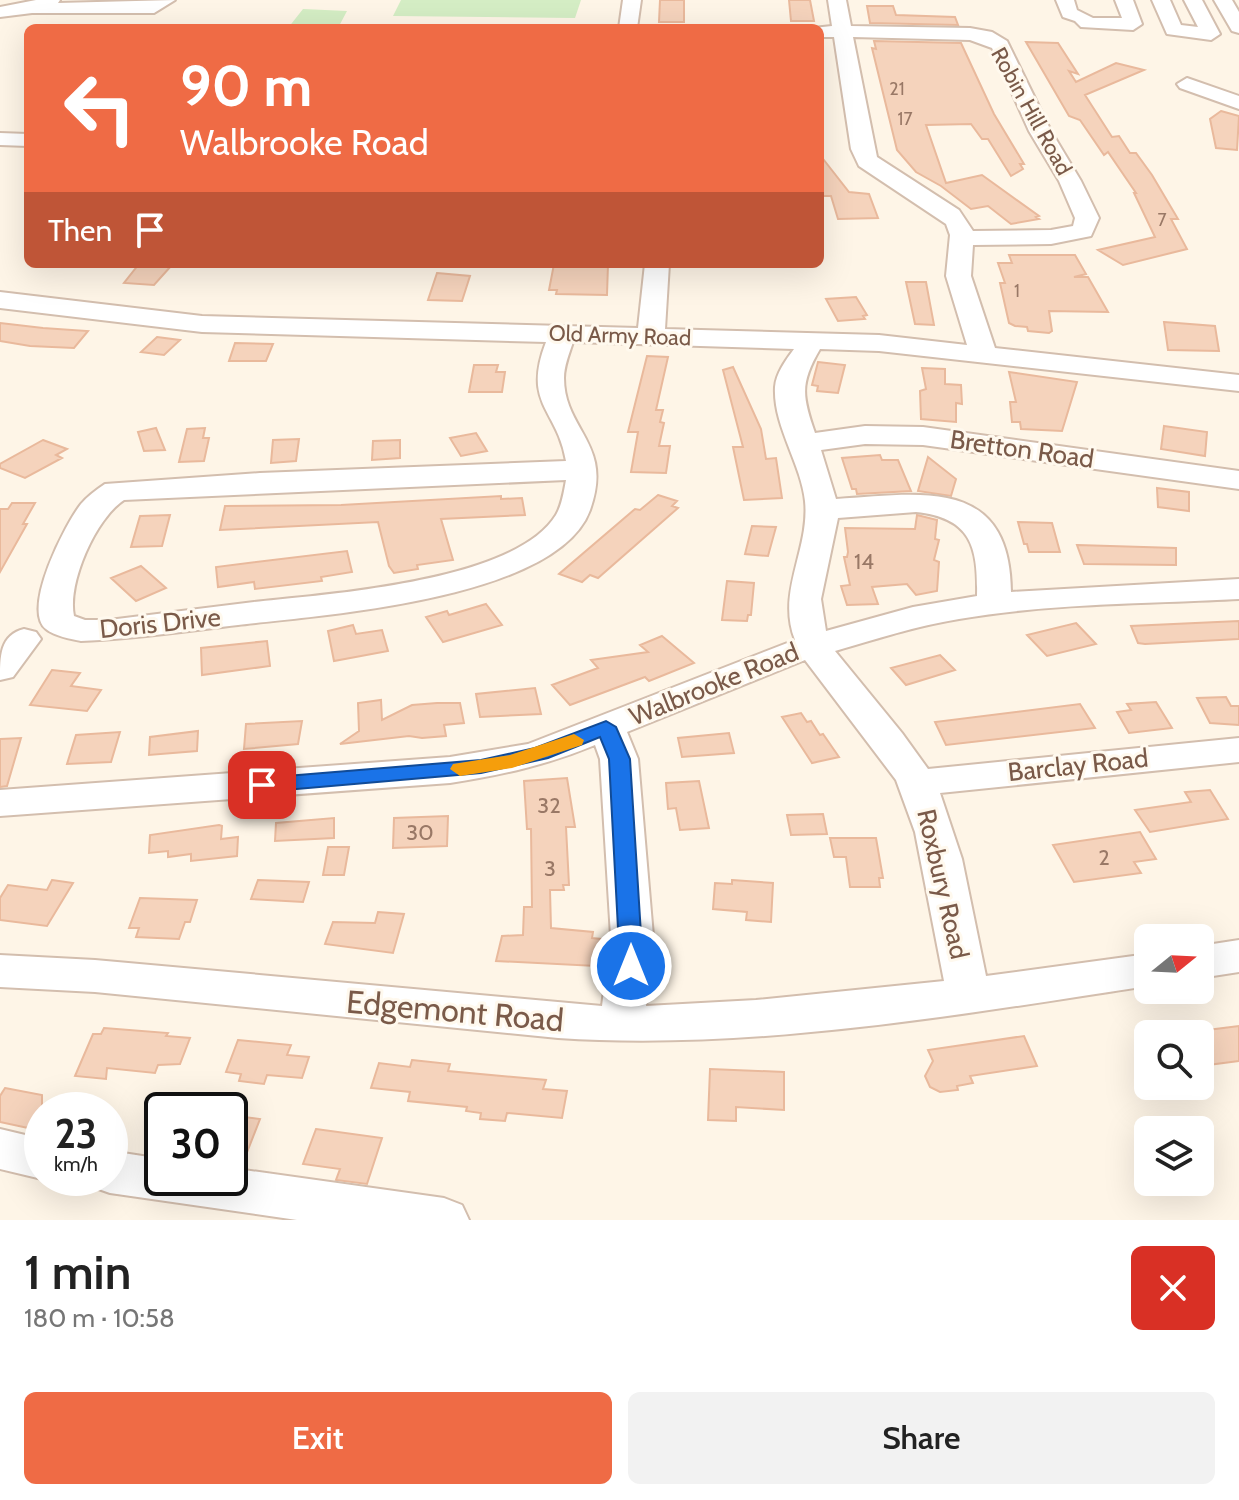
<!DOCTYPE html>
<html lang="en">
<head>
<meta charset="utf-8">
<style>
	body { margin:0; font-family:Cabin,sans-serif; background:#f2f2f2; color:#222; height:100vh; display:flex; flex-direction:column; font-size:30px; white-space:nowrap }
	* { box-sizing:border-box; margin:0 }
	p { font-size:26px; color:#767676 }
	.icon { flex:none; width:44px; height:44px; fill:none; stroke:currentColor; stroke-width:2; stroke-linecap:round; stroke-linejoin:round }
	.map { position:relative; height:1220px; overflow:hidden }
	.side { display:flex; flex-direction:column; background:#fff; flex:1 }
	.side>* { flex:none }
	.hud { position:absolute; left:24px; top:24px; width:800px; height:244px; border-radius:12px; box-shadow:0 8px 32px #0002; background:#ef6b45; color:#fff; overflow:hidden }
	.needle { width:52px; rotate:72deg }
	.buttons { position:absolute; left:1134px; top:924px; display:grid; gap:16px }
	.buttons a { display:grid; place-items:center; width:80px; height:80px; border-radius:12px; background:#fff; box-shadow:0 8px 32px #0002; font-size:40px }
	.speed { position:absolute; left:24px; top:1092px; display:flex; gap:16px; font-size:40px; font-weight:700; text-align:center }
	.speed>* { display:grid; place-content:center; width:104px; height:104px; border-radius:50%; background:#fff; box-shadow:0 8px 32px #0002; line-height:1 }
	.speed small { font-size:20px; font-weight:400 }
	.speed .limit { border:4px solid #111; border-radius:12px; background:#fff; color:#111 }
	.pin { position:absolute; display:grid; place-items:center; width:68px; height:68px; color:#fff; margin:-34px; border-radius:16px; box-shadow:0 4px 12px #0006 }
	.me { position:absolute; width:88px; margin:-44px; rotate:0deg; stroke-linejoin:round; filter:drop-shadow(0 0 6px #0008) }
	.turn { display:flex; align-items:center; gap:28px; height:168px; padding:0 24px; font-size:36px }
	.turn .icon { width:104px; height:104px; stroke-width:2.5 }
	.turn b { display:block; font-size:56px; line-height:68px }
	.then { display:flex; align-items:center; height:76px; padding:0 24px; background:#0003; gap:16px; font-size:30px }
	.round { display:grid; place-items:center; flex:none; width:84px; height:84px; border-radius:12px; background:#f2f2f2 }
	.headline { display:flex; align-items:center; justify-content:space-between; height:136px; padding:0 24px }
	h1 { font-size:48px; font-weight:600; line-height:60px }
	.primary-button { display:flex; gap:16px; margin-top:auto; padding:16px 24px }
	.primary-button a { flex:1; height:92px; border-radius:12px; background:#ef6b45; color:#fff; font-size:32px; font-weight:600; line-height:92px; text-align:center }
	.primary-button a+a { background:#f2f2f2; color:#222 }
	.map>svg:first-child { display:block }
</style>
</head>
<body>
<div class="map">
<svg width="1239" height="1220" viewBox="0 0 1239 1220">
	<rect width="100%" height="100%" fill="#fef5e7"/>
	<path fill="#d4edc4" d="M 401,0 L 581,0 L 575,18 L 393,16 Z
		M 303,9 L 347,11 L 338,28 L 288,28 Z"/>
	<path fill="#f5d3bc" stroke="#e9b99c" stroke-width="2" d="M 660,0 L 684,0 L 684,22 L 659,22 Z
		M 789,0 L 810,0 L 814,21 L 791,21 Z
		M 867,6 L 893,6 L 896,15 L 955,17 L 958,25 L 870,23 Z
		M 874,41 L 961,43 L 994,114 L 1024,164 L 1020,164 L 1023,169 L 1011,176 L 988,139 L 982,139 L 971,124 L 926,125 L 946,183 L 982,175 L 1039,216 L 1036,217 L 1039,219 L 1011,224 L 988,206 L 971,209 L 941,186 L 916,172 L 897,150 L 872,48 L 876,49 Z
		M 1026,42 L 1058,43 L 1078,74 L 1069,71 L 1076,82 L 1116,63 L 1144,70 L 1085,95 L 1112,137 L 1119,136 L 1130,153 L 1136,153 L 1152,175 L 1178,219 L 1171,219 L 1187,249 L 1123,265 L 1098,250 L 1155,237 L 1134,193 L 1136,193 L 1108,152 L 1104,155 L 1080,120 L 1069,116 Z
		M 1221,111 L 1239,116 L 1237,150 L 1216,148 L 1210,119 Z
		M 820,155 L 849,192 L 869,194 L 878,218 L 838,219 L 831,196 L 820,196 Z
		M 1009,255 L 1075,255 L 1086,274 L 1074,277 L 1088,277 L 1108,312 L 1049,311 L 1052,331 L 1049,333 L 1028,331 L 1027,327 L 1015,326 L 1009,323 L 1000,283 L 1005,283 L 998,263 L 1012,263 Z
		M 139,264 L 141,264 L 171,266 L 154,285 L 124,283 Z
		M 554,264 L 608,264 L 607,295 L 556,294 L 557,290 L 549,290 Z
		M 437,273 L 470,276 L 462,301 L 428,300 Z
		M 906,282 L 926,282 L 934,325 L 915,324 Z
		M 856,297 L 867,315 L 863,316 L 865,319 L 838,321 L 826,299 Z
		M 1164,322 L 1215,326 L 1219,351 L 1168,350 Z
		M 0,323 L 43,328 L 88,331 L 74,348 L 30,346 L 0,341 Z
		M 157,337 L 180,340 L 164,355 L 141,352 Z
		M 235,343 L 273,344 L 266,361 L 229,361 Z
		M 647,356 L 668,357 L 656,410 L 663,410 L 660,422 L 664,423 L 659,446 L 670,446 L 666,473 L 631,472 L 638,432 L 628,432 Z
		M 818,362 L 845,365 L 838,393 L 817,391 L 818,386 L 812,385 Z
		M 474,365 L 498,365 L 496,372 L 505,372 L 502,392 L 469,392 Z
		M 733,367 L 761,429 L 766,459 L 776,458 L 782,498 L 744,500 L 733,447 L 743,447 L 723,370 Z
		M 922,368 L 945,369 L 945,384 L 961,385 L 962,404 L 956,403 L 956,422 L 921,419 L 920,391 L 926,389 Z
		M 1009,372 L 1077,382 L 1062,431 L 1021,429 L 1020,422 L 1012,422 L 1010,402 L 1016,402 Z
		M 1164,426 L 1207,432 L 1205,456 L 1161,449 Z
		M 156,428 L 165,450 L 144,451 L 138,432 Z
		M 205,428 L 203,438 L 209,438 L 204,461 L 179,462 L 187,429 Z
		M 476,433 L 487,451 L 461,456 L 450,438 Z
		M 299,439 L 296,461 L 271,463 L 273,440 Z
		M 43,440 L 67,449 L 56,455 L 62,458 L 25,478 L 0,468 L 0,464 Z
		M 400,440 L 400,458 L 372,460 L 373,441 Z
		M 880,455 L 882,460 L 898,460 L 911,491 L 857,494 L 856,489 L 852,489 L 842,458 Z
		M 928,457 L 956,479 L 951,496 L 918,491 Z
		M 1157,488 L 1189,492 L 1189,511 L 1158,507 Z
		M 658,495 L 677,501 L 672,506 L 678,508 L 598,578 L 590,575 L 582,582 L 559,574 L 635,509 L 640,510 Z
		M 501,496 L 501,499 L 522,498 L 525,515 L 441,519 L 453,560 L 417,565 L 418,569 L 394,573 L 389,566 L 378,522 L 220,530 L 225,506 L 341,505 Z
		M 12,503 L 35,503 L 23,524 L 27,524 L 0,572 L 0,509 L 8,509 Z
		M 170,515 L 162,546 L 131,547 L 140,516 Z
		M 917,515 L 937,520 L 935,539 L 939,540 L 934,560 L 939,562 L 937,591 L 916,595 L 907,584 L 872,587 L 878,604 L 847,605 L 841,586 L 850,585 L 844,557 L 847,557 L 848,552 L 845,528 L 915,529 Z
		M 1018,522 L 1052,523 L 1060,552 L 1029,552 L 1027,544 L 1024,544 Z
		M 752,526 L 776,527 L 768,556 L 745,554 Z
		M 1077,545 L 1176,548 L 1176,565 L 1084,564 Z
		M 347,551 L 352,572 L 321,577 L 322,581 L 255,589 L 254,582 L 218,587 L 216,567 Z
		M 141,566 L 166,588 L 136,601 L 111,578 Z
		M 727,581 L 754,583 L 751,615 L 748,615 L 747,621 L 722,620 Z
		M 486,604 L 502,625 L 443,642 L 426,617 L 447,611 L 449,615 Z
		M 1239,621 L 1239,639 L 1145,644 L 1138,643 L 1131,626 Z
		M 1076,623 L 1096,644 L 1047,656 L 1027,635 Z
		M 353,625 L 356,634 L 382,630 L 388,651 L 334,661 L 328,631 Z
		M 662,636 L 694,663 L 649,681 L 645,677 L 570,705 L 552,685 L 598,668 L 591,660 L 648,652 L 640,645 Z
		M 267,641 L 270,666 L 202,675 L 201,648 Z
		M 940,655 L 955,670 L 906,685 L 891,668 Z
		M 52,670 L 80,673 L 71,686 L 101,690 L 87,711 L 30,705 Z
		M 535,688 L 541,714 L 480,717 L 476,694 Z
		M 1226,697 L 1231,706 L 1239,706 L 1239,725 L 1210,723 L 1197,698 Z
		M 381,700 L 382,720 L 412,705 L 437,703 L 460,703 L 464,723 L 444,725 L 446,736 L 422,738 L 409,736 L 340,744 L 359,731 L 358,703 Z
		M 1156,702 L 1172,728 L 1129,733 L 1117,712 L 1131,710 L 1127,704 Z
		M 1080,704 L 1095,728 L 946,745 L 935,722 Z
		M 801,713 L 807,722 L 811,721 L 820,735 L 823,734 L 839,757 L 812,763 L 782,717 Z
		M 302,721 L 298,744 L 244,749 L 246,724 Z
		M 198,731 L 197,751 L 149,755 L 150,737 Z
		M 120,732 L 111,762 L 67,764 L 76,735 Z
		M 729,733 L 734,753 L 682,757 L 678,738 Z
		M 21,738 L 7,786 L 0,787 L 0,739 Z
		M 567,778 L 575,827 L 566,827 L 569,885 L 563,885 L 564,890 L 550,890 L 551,928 L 593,932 L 592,938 L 601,939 L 596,966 L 496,961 L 502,936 L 523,935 L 524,907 L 532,907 L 531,829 L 527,829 L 524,781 Z
		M 699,781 L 709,828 L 680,830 L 676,808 L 668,809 L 666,783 Z
		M 1210,790 L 1228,819 L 1150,832 L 1135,810 L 1191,802 L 1185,792 Z
		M 823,814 L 827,834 L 791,835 L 787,815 Z
		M 448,816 L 447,846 L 393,848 L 394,818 Z
		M 334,818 L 334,838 L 275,841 L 276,823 Z
		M 219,825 L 222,826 L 221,839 L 238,837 L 237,856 L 191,861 L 191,854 L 168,857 L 168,851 L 149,853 L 150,835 Z
		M 1140,832 L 1156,859 L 1134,862 L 1141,873 L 1074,882 L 1053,845 Z
		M 830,838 L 876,838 L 883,878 L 879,878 L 880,887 L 850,887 L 846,857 L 834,857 Z
		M 328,847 L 349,847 L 344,875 L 323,875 Z
		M 52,880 L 73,883 L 47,926 L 0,920 L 0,898 L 8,885 L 47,890 Z
		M 258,880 L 309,882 L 303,902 L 251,899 Z
		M 732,880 L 773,883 L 771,922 L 746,920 L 747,912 L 713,909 L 715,883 L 732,884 Z
		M 140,898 L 197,900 L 190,922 L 185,922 L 179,939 L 136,937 L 139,928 L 129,928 Z
		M 378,912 L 404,914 L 393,953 L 325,944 L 333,922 L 375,923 Z
		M 1239,1026 L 1239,1061 L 1200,1066 L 1200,1031 Z
		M 104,1028 L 168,1033 L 166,1036 L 190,1038 L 180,1064 L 158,1065 L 155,1073 L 107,1068 L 106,1079 L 75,1076 L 93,1034 L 101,1034 Z
		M 1024,1036 L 1037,1066 L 970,1076 L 973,1083 L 957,1086 L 958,1090 L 940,1092 L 930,1087 L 925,1076 L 933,1061 L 928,1050 Z
		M 238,1040 L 291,1045 L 287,1055 L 309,1057 L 302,1078 L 267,1075 L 264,1084 L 239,1081 L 241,1074 L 226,1072 Z
		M 412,1060 L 450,1064 L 448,1071 L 546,1080 L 543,1089 L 567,1091 L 562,1118 L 507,1113 L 505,1121 L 480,1119 L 481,1113 L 466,1111 L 467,1107 L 408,1101 L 410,1092 L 371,1088 L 379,1063 L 410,1067 Z
		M 710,1069 L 784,1072 L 784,1110 L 736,1107 L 736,1121 L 708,1120 Z
		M 5,1088 L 42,1095 L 42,1131 L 0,1122 L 0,1096 Z
		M 236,1116 L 260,1119 L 246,1155 L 230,1153 L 230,1117 Z
		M 316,1129 L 382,1138 L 367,1184 L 336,1180 L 340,1169 L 303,1164 Z"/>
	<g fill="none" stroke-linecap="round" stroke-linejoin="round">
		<defs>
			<path id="minor" d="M 36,0 L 60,0 L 58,3 L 175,0 L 154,13 L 32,13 L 0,17 L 0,7 Z
				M 623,0 L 641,0 L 637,28 L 619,28 Z
				M 828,0 L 846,0 L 851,26 L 970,28 L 992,32 L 1007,41 L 1051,131 L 1081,181 L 1099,218 L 1091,236 L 1051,244 L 973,245 L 971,276 L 995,348 L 1239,375 L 1239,391 L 879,351 L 820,349 C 800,383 802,396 815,433 L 865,426 L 923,427 L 1239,471 L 1239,489 L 923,445 L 865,444 L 821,450 L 836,499 C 920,494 1010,475 1011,592 L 1239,579 L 1239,599 C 1146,604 1051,603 959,619 C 916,626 876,639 835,651 L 902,733 L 928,769 L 1239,738 L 1239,762 L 940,793 L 962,859 L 986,976 L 1148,954 L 1148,986 C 957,1015 751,1051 558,1038 L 95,992 L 0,987 L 0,955 L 95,960 L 602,1006 L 611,936 L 600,759 L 595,745 C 547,765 501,775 450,783 L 0,816 L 0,790 L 450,757 L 528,744 L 795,640 C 776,592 810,549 805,501 C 801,463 773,426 775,387 C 776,373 786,360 794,349 L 573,342 C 569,354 564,366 564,378 C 564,431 614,443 590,510 C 557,600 321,615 238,625 C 186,631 134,639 81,641 C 71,639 54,636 46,629 C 21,609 66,523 81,504 C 88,496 96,490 105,484 L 260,473 L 566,461 C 557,408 522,405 546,342 L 202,332 L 0,308 L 0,292 L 202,316 L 638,328 L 645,264 L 669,264 L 665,329 L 879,335 L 967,345 L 946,276 L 950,235 L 946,224 L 859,166 L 851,149 L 834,37 L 820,37 L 820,28 L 813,28 L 832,26 ZM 853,37 L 970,40 L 992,48 L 1029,131 L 1059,181 L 1075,218 L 1073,226 L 1051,230 L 973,231 L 959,210 L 877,157 ZM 566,480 C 564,491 562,505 556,515 C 515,582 327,594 254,602 C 205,608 157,614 109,620 L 85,620 L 74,616 C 67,583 96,518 124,500 ZM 916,512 C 971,518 978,546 977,596 L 913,607 L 826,631 L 821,599 L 838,518 ZM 805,660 L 896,780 L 915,832 L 944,981 L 756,1000 L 646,1006 L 653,936 L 638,759 L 627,732 Z
				M 1056,0 L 1074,0 L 1077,10 L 1093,18 L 1122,18 L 1115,0 L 1133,0 L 1142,24 L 1133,30 L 1081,27 L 1075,21 L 1063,17 Z
				M 1152,0 L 1170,0 L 1181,25 L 1198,27 L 1184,0 L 1202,0 L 1220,34 L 1211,40 L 1167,34 Z
				M 1214,0 L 1232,0 L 1239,12 L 1239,33 L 1232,31 Z
				M 1187,78 L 1239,96 L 1239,109 L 1180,88 L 1177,84 Z
				M 0,133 L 28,134 L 28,146 L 0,145 Z
				M 24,629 L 36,632 L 41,639 L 13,677 L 0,680 C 0,656 0,635 24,629 Z
				M 1239,940 L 1239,972 L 1200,978 L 1200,946 Z
				M 0,1129 L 42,1139 L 42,1178 L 46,1178 L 42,1179 L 0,1169 Z
				M 110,1151 L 162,1159 L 162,1178 L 230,1178 L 230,1168 L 444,1198 L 462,1205 L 469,1220 L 297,1220 L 110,1193 L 93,1187 L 89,1178 L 110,1178 Z"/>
		</defs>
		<use href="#minor" stroke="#d3beae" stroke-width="4"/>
		<use href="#minor" fill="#fff" fill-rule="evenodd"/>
	</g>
	<path fill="#1a73e8" stroke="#114b97" stroke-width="2" d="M 606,721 L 616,727 L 630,759 L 643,966 L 640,973 L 631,975 L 623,973 L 620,966 L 609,759 L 600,737 L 548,758 L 481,773 L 262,792 L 251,785 L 262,778 L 481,760 L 535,748 Z"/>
	<path fill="#f59e0b" d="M 574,734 L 584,740 L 582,745 L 512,768 L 460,776 L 450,769 L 453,764 L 510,755 Z"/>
	<g text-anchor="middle" stroke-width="6" stroke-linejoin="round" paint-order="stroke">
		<g font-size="18" fill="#997866">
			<text x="897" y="95">21</text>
			<text x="905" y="125">17</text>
			<text x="1162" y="226">7</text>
			<text x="1017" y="297">1</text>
		</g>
		<g font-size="22" fill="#7a5a49" stroke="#fff9ee">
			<text transform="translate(1032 111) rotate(61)" y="8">Robin Hill Road</text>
			<text transform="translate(620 335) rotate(2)" y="8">Old Army Road</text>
		</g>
		<g font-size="22" fill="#997866">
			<text x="864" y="569">14</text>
			<text x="549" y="813">32</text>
			<text x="420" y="840">30</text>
			<text x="1104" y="865">2</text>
			<text x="550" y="876">3</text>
		</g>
		<g font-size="26" fill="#7a5a49" stroke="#fff9ee">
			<text transform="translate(1022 449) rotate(8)" y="9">Bretton Road</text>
			<text transform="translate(160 623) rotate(-6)" y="9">Doris Drive</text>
			<text transform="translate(714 684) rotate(-22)" y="9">Walbrooke Road</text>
			<text transform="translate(1078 765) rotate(-6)" y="9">Barclay Road</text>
			<text transform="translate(943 884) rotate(77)" y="9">Roxbury Road</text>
		</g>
		<g font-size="32" fill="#7a5a49" stroke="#fff9ee">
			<text transform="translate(455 1011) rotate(5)" y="11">Edgemont Road</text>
		</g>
	</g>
</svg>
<div class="buttons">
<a><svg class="needle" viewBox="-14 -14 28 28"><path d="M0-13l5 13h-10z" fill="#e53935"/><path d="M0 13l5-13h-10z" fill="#767676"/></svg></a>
<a><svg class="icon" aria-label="search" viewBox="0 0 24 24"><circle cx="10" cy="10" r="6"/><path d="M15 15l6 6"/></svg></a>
<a><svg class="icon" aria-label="layers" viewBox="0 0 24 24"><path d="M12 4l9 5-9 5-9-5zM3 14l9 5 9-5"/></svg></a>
</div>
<div class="speed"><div>23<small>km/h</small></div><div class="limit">30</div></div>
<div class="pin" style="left:262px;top:785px;background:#d93025"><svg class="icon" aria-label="arrive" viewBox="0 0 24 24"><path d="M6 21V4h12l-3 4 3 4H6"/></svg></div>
<svg class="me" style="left:631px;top:966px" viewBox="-20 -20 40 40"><circle r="17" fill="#1a73e8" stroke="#fff" stroke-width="3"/><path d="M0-11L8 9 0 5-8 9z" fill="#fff"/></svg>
<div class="hud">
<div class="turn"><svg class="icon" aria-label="left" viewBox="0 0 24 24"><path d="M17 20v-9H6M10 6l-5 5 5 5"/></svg><div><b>90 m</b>Walbrooke Road</div></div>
<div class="then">Then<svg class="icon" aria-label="arrive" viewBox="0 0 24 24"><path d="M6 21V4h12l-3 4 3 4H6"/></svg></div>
</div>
</div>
<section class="side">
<div class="headline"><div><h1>1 min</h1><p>180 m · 10:58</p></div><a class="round" style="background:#d93025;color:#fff"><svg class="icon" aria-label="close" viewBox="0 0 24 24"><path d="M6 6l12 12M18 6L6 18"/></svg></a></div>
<div class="primary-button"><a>Exit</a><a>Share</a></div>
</section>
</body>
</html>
